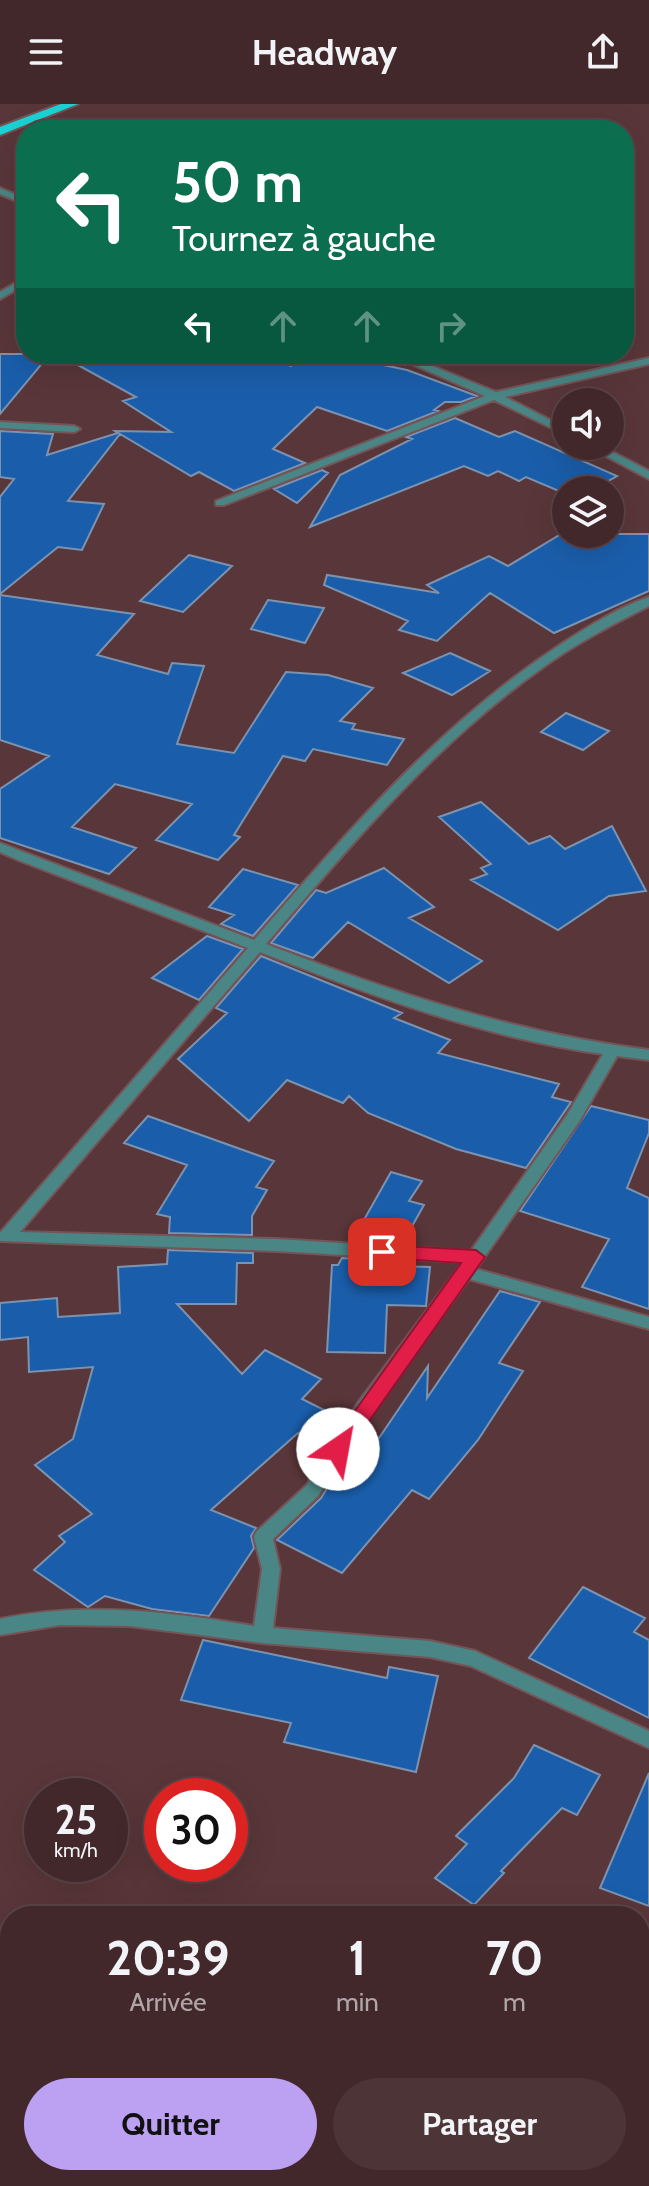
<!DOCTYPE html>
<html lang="fr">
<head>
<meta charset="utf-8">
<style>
	body { margin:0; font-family:Cabin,sans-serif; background:#4d3437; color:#f1f3f6; height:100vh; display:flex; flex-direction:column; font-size:30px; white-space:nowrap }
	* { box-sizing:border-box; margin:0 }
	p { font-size:26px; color:#afa6a9 }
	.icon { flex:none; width:44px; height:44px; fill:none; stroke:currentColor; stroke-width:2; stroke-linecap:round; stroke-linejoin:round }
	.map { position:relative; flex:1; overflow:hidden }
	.sheet { position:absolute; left:0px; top:1802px; width:650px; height:280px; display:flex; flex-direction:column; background:#43282b; border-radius:32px 32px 0 0; box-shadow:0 8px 32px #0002,0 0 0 2px #5b4447 }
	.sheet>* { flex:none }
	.banner { position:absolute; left:16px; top:16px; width:618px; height:244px; border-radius:32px; box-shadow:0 8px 32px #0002,0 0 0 2px #5b4447; background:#0b6e4f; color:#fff; overflow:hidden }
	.fabs { position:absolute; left:552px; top:284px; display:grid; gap:16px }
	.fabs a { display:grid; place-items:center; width:72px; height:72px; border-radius:50%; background:#43282b; box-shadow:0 8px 32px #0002,0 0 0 2px #5b4447; font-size:40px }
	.speed { position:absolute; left:24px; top:1674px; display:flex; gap:16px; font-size:40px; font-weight:700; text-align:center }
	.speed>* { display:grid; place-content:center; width:104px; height:104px; border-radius:50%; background:#43282b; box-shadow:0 8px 32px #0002,0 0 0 2px #5b4447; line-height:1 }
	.speed small { font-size:20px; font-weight:400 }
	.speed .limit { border:12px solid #d22; background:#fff; color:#111 }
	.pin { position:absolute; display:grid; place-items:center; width:68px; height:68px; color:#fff; margin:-34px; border-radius:16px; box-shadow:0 4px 12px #0006 }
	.me { position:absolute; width:88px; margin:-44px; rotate:33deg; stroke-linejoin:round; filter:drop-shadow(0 0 6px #0008) }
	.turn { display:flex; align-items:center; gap:28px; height:168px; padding:0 24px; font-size:36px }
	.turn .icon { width:104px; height:104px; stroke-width:2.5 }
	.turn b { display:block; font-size:56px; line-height:68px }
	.lanes { display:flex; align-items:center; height:76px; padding:0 24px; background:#0003; justify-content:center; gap:40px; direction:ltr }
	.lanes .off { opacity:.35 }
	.eta { display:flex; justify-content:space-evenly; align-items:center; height:136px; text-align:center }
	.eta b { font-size:48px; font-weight:800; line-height:56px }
	.primary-button { display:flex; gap:16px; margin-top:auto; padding:16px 24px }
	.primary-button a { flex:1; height:92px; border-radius:48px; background:#bca0f2; color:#111; font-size:32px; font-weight:800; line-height:92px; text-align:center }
	.primary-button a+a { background:#4d3437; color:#f1f3f6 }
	header { display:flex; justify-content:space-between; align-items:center; height:104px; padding:0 24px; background:#43282b; font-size:36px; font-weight:800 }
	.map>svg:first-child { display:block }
</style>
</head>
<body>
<header><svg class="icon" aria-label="menu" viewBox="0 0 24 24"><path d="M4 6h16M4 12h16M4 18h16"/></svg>Headway<svg class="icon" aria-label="share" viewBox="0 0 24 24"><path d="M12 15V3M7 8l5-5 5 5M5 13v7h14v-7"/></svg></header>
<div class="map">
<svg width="649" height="2082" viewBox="0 0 649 2082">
	<rect width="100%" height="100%" fill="#593639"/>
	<path fill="#1a5eab" stroke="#7c93b0" stroke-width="2" d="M 0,250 L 50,250 L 0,310 Z
		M 58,250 L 253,250 L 291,262 L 311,250 L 331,250 L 407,266 L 477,292 L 461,298 L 445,298 L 434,306 L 438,307 L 387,327 L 317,303 L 273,345 L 305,359 L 234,387 L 199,368 L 191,372 L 120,330 L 68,397 L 104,400 L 82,446 L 58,443 L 0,490 L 0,393 L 14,375 L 0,373 L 0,327 L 53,330 L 47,351 L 118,329 L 115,327 L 171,328 L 123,297 L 136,293 Z
		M 455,314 L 499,333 L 515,327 L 617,372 L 592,386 L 566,386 L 566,390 L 526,373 L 519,377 L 498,367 L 488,372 L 464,362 L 310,423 L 340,371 L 412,335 L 406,333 Z
		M 322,366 L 328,369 L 297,399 L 274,385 Z
		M 561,430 L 649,430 L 649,487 L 554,529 L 490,489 L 437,537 L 399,526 L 408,517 L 324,481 L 327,471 L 439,489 L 427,481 L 489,452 L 508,462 Z
		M 189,451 L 232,462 L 183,508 L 140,497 Z
		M 0,491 L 134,510 L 97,551 L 168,570 L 172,559 L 204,562 L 177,640 L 234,649 L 286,568 L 328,571 L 373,584 L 340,617 L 355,620 L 352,625 L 404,635 L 387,661 L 313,645 L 305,657 L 283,652 L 234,731 L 240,733 L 218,756 L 156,736 L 192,700 L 115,680 L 72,723 L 136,744 L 109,770 L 0,734 L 0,685 L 49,652 L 0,636 Z
		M 268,496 L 324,504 L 305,539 L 251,525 Z
		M 450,549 L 490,567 L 452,591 L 403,569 Z
		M 566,609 L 609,627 L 583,646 L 541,628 Z
		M 481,698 L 529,740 L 550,732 L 565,745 L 612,722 L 646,787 L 609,792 L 558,826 L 471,776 L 487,770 L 481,764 L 491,760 L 439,713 Z
		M 384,764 L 434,803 L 409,814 L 482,857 L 449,879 L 348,818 L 313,854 L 271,839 L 316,786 L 326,789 Z
		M 243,765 L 298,781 L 253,832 L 221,820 L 234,811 L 209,803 Z
		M 207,832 L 243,845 L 199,896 L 152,874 Z
		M 261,852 L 402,909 L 394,914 L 450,936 L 438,949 L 559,980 L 552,993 L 571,998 L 526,1064 L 456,1045 L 368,1009 L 349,992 L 343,999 L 287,976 L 249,1017 L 178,955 L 227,909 L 216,904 Z
		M 591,1002 L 649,1016 L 649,1029 L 627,1084 L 649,1094 L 649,1205 L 582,1183 L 609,1135 L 520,1107 Z
		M 148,1012 L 274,1057 L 256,1083 L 267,1086 L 252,1112 L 252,1131 L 169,1129 L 170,1113 L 157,1110 L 187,1061 L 124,1039 Z
		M 391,1068 L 422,1077 L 409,1097 L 424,1101 L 402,1140 L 352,1137 Z
		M 168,1146 L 253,1149 L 253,1159 L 237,1159 L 236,1200 L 177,1200 L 242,1270 L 265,1246 L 321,1275 L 302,1295 L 344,1316 L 326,1344 L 298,1329 L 211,1406 L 256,1424 L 251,1432 L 254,1444 L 209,1512 L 152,1505 L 105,1492 L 88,1503 L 34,1466 L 65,1438 L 59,1432 L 92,1410 L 35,1361 L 73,1335 L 93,1263 L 29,1268 L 28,1233 L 0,1236 L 0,1199 L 57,1194 L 58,1213 L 120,1209 L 118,1163 L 167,1160 Z
		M 342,1154 L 392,1157 L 389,1162 L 430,1163 L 426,1202 L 387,1201 L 385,1249 L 327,1248 L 332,1161 L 338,1161 Z
		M 500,1187 L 540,1198 L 499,1259 L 523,1267 L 478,1336 L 429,1395 L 412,1386 L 342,1469 L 277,1436 L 321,1394 L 363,1326 L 379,1334 L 428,1262 L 427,1294 Z
		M 583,1483 L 645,1514 L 634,1528 L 649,1536 L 649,1614 L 529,1554 Z
		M 203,1536 L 387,1574 L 389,1563 L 438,1572 L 416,1668 L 284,1638 L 291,1619 L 181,1596 Z
		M 534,1641 L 600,1671 L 577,1711 L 562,1704 L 501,1767 L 504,1769 L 474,1801 L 435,1774 L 467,1740 L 456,1732 L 514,1674 Z
		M 649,1669 L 649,1802 L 600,1784 Z"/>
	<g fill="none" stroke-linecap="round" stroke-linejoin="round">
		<defs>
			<path id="minor" d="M 0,84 L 26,95 L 26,101 L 0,90 Z
				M 26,173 L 26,180 L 0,195 L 0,188 Z
				M 389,250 L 403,250 L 496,288 L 649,254 L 649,260 L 505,293 L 566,324 L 566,331 L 494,296 L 224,401 L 216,401 L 216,397 L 485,292 Z
				M 0,318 L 74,322 L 80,325 L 74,328 L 0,324 Z
				M 587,342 L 601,342 L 649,367 L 649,375 Z
				M 649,493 L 649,502 C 611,521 573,541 538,567 C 433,642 349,743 266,840 C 391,888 516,929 649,946 L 649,956 L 617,952 L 579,1018 L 476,1165 L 649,1213 L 649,1225 L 469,1175 L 370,1309 L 318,1392 L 273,1435 L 280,1465 L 273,1524 L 430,1537 L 475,1547 L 649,1627 L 649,1644 L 471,1562 L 430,1553 L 262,1539 L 130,1522 L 60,1521 L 0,1531 L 0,1515 C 84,1497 170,1508 254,1522 L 262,1465 L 254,1433 L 256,1428 L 306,1382 L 358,1299 L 463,1158 L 276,1147 L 0,1137 L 0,1129 L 248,844 L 18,756 L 0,748 L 0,739 L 254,836 C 348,727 441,618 563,539 C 589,522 619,503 649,493 ZM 260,848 C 370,891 485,934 603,950 L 567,1011 L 471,1147 L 276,1135 L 20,1128 Z"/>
			<path id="trunk" d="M 61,0 L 78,0 L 0,31 L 0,23 Z"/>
		</defs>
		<use href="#minor" stroke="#745457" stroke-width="4"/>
		<use href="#trunk" stroke="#745457" stroke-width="4"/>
		<use href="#minor" fill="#498685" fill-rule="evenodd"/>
		<use href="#trunk" fill="#1ad4d4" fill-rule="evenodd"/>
	</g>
	<path fill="#e11d48" stroke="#92132f" stroke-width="2" d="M 382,1141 L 476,1146 L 485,1153 L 345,1351 L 331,1351 L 328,1345 L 331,1340 L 461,1159 L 375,1153 L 373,1148 Z"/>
</svg>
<div class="fabs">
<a><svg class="icon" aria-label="sound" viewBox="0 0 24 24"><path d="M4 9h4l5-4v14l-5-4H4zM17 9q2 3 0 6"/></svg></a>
<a><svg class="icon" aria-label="layers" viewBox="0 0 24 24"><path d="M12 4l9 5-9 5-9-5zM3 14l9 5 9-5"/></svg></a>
</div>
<div class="speed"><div>25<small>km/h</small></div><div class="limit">30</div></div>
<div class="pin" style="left:382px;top:1148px;background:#d93025"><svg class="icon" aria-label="arrive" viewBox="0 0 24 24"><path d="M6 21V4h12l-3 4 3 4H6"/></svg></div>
<svg class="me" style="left:338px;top:1345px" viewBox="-20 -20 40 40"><circle r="19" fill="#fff"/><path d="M0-13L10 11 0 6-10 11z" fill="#e11d48"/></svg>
<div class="banner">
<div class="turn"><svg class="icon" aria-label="left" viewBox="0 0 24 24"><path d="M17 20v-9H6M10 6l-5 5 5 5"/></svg><div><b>50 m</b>Tournez à gauche</div></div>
<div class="lanes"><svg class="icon" aria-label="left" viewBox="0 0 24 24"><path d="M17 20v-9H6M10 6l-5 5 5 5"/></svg><svg class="icon off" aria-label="ahead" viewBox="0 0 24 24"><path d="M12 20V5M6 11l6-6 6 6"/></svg><svg class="icon off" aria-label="ahead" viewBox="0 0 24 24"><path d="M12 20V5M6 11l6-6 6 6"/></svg><svg class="icon off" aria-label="right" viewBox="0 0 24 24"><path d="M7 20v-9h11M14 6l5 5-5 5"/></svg></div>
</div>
<section class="sheet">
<div class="eta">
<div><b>20:39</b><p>Arrivée</p></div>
<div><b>1</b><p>min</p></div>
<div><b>70</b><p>m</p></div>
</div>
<div class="primary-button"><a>Quitter</a><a>Partager</a></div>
</section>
</div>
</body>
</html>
